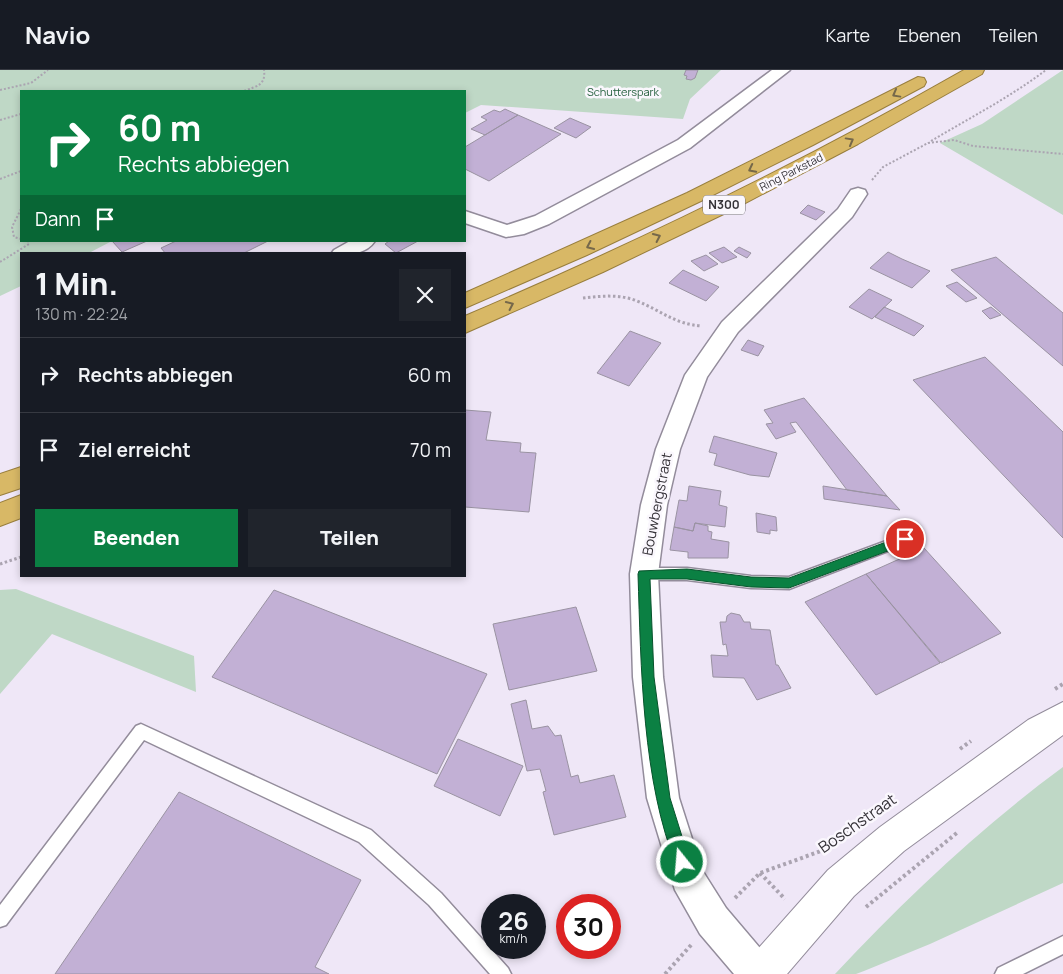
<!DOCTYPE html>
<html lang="de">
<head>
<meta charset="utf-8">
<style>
	body { margin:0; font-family:Manrope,sans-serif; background:#20242c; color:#f1f3f6; height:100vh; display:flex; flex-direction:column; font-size:19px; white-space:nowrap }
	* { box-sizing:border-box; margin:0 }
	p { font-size:16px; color:#9ea1a6 }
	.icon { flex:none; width:28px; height:28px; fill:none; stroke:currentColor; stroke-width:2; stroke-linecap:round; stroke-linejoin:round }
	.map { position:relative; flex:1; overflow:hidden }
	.details { position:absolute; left:20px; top:182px; width:446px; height:325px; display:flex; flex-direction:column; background:#171b24; border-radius:0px; box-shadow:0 2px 8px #0003 }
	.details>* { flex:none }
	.guide { position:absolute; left:20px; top:20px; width:446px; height:152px; border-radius:0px; box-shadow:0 2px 8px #0003; background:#0b8043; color:#fff; overflow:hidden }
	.speed { position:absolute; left:481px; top:824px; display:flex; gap:10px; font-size:25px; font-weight:700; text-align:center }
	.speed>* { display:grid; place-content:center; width:65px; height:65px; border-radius:50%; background:#171b24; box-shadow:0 2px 8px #0003; line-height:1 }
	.speed small { font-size:12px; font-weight:400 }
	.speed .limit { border:8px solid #d22; background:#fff; color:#111 }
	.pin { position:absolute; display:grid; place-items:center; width:42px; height:42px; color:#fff; margin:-21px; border:2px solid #fff; border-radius:50%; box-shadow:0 1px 5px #0007 }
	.me { position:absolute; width:55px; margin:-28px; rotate:343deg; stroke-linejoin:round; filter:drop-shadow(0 0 4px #0008) }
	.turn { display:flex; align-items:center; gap:18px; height:105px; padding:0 15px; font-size:22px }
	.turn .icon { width:65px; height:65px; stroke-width:2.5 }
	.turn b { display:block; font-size:35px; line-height:42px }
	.then { display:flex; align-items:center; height:48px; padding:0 15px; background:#0003; gap:10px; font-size:19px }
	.round { display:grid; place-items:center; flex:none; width:52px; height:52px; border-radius:0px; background:#20242c }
	.head { display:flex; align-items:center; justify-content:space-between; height:85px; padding:0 15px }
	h1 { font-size:30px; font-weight:800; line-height:38px }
	.cta { display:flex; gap:10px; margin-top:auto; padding:10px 15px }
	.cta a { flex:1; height:58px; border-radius:0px; background:#0b8043; color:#fff; font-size:20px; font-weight:800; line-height:58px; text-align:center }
	.cta a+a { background:#20242c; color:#f1f3f6 }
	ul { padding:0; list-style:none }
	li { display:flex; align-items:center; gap:15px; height:75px; padding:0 15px; border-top:1px solid #363941 }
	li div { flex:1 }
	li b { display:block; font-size:19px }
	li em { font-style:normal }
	header { display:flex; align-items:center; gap:30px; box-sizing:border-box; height:70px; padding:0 25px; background:#171b24; border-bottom:1px solid #363941 }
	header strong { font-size:24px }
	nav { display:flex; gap:28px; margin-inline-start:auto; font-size:18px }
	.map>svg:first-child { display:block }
</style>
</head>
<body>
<header>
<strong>Navio</strong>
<nav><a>Karte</a><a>Ebenen</a><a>Teilen</a></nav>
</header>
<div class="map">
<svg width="1063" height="904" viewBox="0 0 1063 904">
	<rect width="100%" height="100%" fill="#efe7f7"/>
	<path fill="#bfd8c6" d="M 0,0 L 721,0 L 690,29 L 683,49 L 481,35 L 465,43 L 465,21 L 21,21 L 21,171 L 112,171 L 87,184 L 21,184 L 21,216 L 0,226 Z
		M 1063,0 L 1063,145 L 940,73 L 982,54 Z
		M 16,519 L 194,586 L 196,622 L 52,564 L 0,624 L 0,520 Z
		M 1063,697 L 1063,813 L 930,874 L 864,901 L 856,904 L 835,904 C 905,829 980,758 1063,697 Z"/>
	<path fill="#c2b0d5" stroke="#9a93a2" d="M 686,0 L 698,0 L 695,8 L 691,10 L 686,9 L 687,6 L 684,5 Z
		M 505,39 L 518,45 L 485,65 L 471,59 L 487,50 L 481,47 L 494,40 L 500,42 Z
		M 518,45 L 561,64 L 489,111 L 465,99 L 465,77 Z
		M 570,48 L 591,57 L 576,68 L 554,58 Z
		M 808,135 L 825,142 L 816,150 L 800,143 Z
		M 112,171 L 147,171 L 122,182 Z
		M 176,171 L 268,171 L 242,184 L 166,184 L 161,178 Z
		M 389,171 L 418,171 L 396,183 L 385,174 Z
		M 724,177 L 737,187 L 722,193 L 709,183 Z
		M 739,177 L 751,183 L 747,188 L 734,181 Z
		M 888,182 L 902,189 L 930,201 L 912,218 L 870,198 Z
		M 706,185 L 718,194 L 704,201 L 691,191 Z
		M 996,187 L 1063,243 L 1063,296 L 951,200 Z
		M 683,200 L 719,217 L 706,231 L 669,213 Z
		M 957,212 L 977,228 L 966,232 L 946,216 Z
		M 869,219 L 892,230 L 872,249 L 849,237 Z
		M 884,237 L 900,244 L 924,256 L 914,266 L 875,247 Z
		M 991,237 L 1001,245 L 990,249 L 982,241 Z
		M 630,261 L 661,273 L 629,316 L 597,303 Z
		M 748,270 L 764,276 L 758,286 L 741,280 Z
		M 985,287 L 1063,362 L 1063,468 L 913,310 Z
		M 804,328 L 887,426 L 847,420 L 796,352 L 790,353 L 796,362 L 776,369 L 766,354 L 773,353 L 764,340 Z
		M 465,340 L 491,342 L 486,370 L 521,373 L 520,382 L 536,383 L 529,442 L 465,437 Z
		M 714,366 L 777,383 L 769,407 L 750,405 L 714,395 L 717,384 L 709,382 Z
		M 689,416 L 721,421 L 719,435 L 727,437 L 725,457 L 695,453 L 693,461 L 674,457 L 679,430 L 687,431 Z
		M 823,416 L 887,426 L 900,440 L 824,429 Z
		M 756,443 L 776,447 L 777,461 L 770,460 L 770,464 L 757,462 Z
		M 695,453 L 708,456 L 708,461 L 712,462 L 711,469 L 729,472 L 728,488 L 688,488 L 688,482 L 670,480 L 674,457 L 693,461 Z
		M 924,478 L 1001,563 L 941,593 L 866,504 Z
		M 866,504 L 940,593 L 876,625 L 805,532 Z
		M 274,520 L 487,604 L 437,704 L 212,607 Z
		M 576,537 L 597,601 L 509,620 L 493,554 Z
		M 731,543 L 740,545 L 744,552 L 750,552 L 751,559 L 770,560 L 776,595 L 778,595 L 791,618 L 757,630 L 744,608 L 713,607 L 711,585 L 728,586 L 726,574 L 723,575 L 720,552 L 726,552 L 727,546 Z
		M 526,630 L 532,659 L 548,656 L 555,666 L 561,665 L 571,707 L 578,705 L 580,713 L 614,705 L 626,747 L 554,765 L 543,722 L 546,721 L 540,699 L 527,701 L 511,634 Z
		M 458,669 L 523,696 L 500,746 L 434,716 Z
		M 179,722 L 361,810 L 315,897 L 329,904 L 55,904 Z"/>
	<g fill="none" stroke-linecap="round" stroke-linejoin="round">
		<defs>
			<path id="service" d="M 905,464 L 909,465 L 911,469 L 909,473 L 789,519 L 751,518 L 687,510 L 644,510 L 639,508 L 637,504 L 639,500 L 644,498 L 687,498 L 751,506 L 789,507 Z
				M 141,654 L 371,760 L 441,823 L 508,898 L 511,904 L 490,904 L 429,835 L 359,772 L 144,670 L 6,855 L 0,857 L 0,835 L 136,656 Z
				M 1063,866 L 1063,884 L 1023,904 L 995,904 L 998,898 Z"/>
			<path id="minor" d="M 772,0 L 790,0 L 690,78 L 549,154 L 524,164 L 506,167 L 465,153 L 465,141 L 507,155 L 535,146 L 678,70 Z
				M 858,118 L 865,120 L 867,124 L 852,147 L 738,262 L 707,307 L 680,379 L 667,435 L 658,504 L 663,607 L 679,728 L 702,800 L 726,838 L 771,891 L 776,904 L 734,904 L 700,864 L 675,820 L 647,728 L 633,607 L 630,504 L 641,435 L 656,379 L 685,305 L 722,252 L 838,139 L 851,120 Z
				M 350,171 L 375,171 C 365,186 347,184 331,184 L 334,180 Z"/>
			<path id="tertiary" d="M 1063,632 L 1063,665 L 904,781 L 854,826 L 787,904 L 743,904 L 748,890 L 828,800 L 880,757 L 1028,650 Z"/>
			<path id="trunk" d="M 964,0 L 984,0 L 982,4 L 858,74 L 732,140 L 603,202 L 465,263 L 465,246 C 636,173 803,92 964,0 Z
				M 918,7 L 924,8 L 926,12 L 924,16 L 813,75 L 701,131 L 587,185 L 465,238 L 465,223 L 687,123 Z
				M 21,397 L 21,418 L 0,425 L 0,404 Z
				M 21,425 L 21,448 L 0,456 L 0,433 Z"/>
		</defs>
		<use href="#service" stroke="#938c9b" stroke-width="3"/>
		<use href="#minor" stroke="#938c9b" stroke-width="3"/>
		<use href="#tertiary" stroke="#938c9b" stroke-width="2"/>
		<use href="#trunk" stroke="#987e3d" stroke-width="2"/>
		<path stroke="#aba4b1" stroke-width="2" stroke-dasharray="2 2" stroke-linecap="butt" d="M 0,20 L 31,13 L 48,0
			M 244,21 C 257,16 266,15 264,0
			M 0,50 L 21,44
			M 931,71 C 970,48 1010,27 1046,0
			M 0,109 L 21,101
			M 872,110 L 883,97 L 928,73 L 954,70 L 973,76 L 1063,84
			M 21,139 L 12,157 L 14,167 L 21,169
			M 0,192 L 29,174 L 28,171"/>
		<path stroke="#aba4b1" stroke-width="3" stroke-dasharray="2.5 2.5" stroke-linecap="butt" d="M 583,228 C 601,226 620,224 637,231 C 662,241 674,254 702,256
			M 0,494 L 21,487"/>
		<path stroke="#aba4b1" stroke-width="4" stroke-dasharray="3 3" stroke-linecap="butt" d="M 1055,619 L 1063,614
			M 960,679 L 971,671
			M 760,803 L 785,829
			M 735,828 L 760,803 L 821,781 L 860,752
			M 866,837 L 958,762
			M 665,904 L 692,874"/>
		<use href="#service" fill="#fff" fill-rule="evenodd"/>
		<use href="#minor" fill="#fff" fill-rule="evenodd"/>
		<use href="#tertiary" fill="#fff" fill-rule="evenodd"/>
		<use href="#trunk" fill="#d8b866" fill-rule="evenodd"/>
	</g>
	<defs><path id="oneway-chevron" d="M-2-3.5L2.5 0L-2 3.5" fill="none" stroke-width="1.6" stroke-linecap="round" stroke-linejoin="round" transform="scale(1.25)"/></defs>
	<g stroke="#76684a">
		<use href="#oneway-chevron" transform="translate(896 24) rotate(151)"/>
		<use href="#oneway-chevron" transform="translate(850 71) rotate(-29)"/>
		<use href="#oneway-chevron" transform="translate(752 99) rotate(153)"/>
		<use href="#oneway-chevron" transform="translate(657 167) rotate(-25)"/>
		<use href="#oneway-chevron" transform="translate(590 176) rotate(155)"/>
		<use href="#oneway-chevron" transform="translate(510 235) rotate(-25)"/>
	</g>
	<path fill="#0b8043" stroke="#07532c" d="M 905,465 L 911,469 L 909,473 L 789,518 L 751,517 L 687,509 L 650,509 L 654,607 L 670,728 L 690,792 L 687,797 L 682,799 L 677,797 C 642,712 641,596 638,504 L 639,501 L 687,499 L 751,507 L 789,508 Z"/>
	<g text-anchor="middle" stroke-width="5" stroke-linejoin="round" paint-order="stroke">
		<g font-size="11" fill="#225e3b" stroke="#faf7fd">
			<text x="623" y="26">Schutterspark</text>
		</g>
		<g font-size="11" fill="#353238" stroke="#faf7fd">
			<text transform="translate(791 102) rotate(-27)" y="4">Ring Parkstad</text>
		</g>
		<rect fill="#faf7fd" stroke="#706d73" stroke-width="1" x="703" y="125.5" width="42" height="19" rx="4"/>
		<g font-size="12" font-weight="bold" fill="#353238">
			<text x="724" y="139">N300</text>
		</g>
		<g font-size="14" fill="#353238" stroke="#faf7fd">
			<text transform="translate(657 434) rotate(-79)" y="5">Bouwbergstraat</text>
		</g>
		<g font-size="16" fill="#353238" stroke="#faf7fd">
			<text transform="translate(857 753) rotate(-35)" y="6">Boschstraat</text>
		</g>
	</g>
</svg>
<div class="speed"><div>26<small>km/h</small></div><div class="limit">30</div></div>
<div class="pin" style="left:905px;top:469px;background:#d93025"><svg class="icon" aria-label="arrive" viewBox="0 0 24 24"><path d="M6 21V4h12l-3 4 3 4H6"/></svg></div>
<svg class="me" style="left:682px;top:792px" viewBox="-20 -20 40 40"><circle r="17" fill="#0b8043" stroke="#fff" stroke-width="3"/><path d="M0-11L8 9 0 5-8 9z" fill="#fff"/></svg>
<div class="guide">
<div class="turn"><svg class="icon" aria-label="right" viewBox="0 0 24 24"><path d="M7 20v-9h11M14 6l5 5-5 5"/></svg><div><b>60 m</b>Rechts abbiegen</div></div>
<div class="then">Dann<svg class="icon" aria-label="arrive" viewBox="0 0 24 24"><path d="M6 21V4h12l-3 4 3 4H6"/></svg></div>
</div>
<section class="details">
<div class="head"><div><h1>1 Min.</h1><p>130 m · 22:24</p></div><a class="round"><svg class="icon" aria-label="close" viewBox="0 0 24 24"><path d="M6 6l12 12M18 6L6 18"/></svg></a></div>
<ul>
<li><svg class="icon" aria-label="right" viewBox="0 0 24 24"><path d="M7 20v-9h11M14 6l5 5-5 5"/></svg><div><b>Rechts abbiegen</b></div><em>60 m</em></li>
<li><svg class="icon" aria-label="arrive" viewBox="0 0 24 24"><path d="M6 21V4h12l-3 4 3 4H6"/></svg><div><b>Ziel erreicht</b></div><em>70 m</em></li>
</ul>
<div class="cta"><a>Beenden</a><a>Teilen</a></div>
</section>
</div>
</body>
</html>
